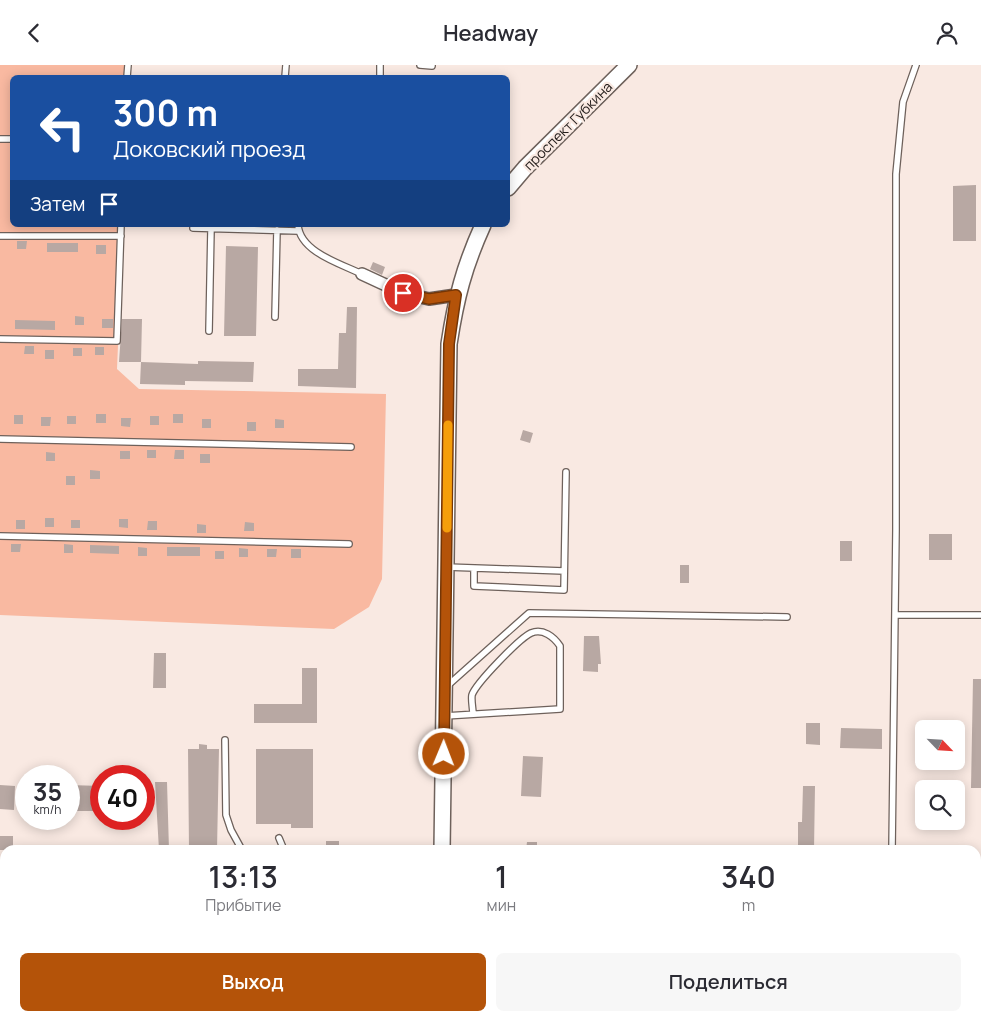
<!DOCTYPE html>
<html lang="ru">
<head>
<meta charset="utf-8">
<style>
	body { margin:0; font-family:Manrope,sans-serif; background:#f7f7f7; color:#2b2b33; height:100vh; display:flex; flex-direction:column; font-size:19px; white-space:nowrap }
	* { box-sizing:border-box; margin:0 }
	p { font-size:16px; color:#7c7c81 }
	.icon { flex:none; width:28px; height:28px; fill:none; stroke:currentColor; stroke-width:2; stroke-linecap:round; stroke-linejoin:round }
	.map { position:relative; flex:1; overflow:hidden }
	.drawer { position:absolute; left:0px; top:780px; width:981px; height:176px; display:flex; flex-direction:column; background:#fff; border-radius:15px 15px 0 0; box-shadow:0 2px 12px #0003 }
	.drawer>* { flex:none }
	.banner { position:absolute; left:10px; top:10px; width:500px; height:152px; border-radius:8px; box-shadow:0 2px 12px #0003; background:#1a4fa0; color:#fff; overflow:hidden }
	.needle { width:32px; rotate:115deg }
	.tools { position:absolute; left:915px; top:655px; display:grid; gap:10px }
	.tools a { display:grid; place-items:center; width:50px; height:50px; border-radius:8px; background:#fff; box-shadow:0 2px 12px #0003; font-size:25px }
	.speed { position:absolute; left:15px; top:700px; display:flex; gap:10px; font-size:25px; font-weight:700; text-align:center }
	.speed>* { display:grid; place-content:center; width:65px; height:65px; border-radius:50%; background:#fff; box-shadow:0 2px 12px #0003; line-height:1 }
	.speed small { font-size:12px; font-weight:400 }
	.speed .limit { border:8px solid #d22; background:#fff; color:#111 }
	.pin { position:absolute; display:grid; place-items:center; width:42px; height:42px; color:#fff; margin:-21px; border:2px solid #fff; border-radius:50%; box-shadow:0 1px 5px #0007 }
	.me { position:absolute; width:55px; margin:-28px; rotate:1deg; stroke-linejoin:round; filter:drop-shadow(0 0 4px #0008) }
	.turn { display:flex; align-items:center; gap:18px; height:105px; padding:0 20px; font-size:22px }
	.turn .icon { width:65px; height:65px; stroke-width:2.5 }
	.turn b { display:block; font-size:35px; line-height:42px }
	.then { display:flex; align-items:center; height:48px; padding:0 20px; background:#0003; gap:10px; font-size:19px }
	.eta { display:flex; justify-content:space-evenly; align-items:center; height:85px; text-align:center }
	.eta b { font-size:30px; font-weight:600; line-height:35px }
	.button { display:flex; gap:10px; margin-top:auto; padding:10px 20px }
	.button a { flex:1; height:58px; border-radius:8px; background:#b45309; color:#fff; font-size:20px; font-weight:600; line-height:58px; text-align:center }
	.button a+a { background:#f7f7f7; color:#2b2b33 }
	header { display:flex; justify-content:space-between; align-items:center; height:65px; padding:0 20px; background:#fff; font-size:22px; font-weight:600 }
	.map>svg:first-child { display:block }
</style>
</head>
<body>
<header><svg class="icon" aria-label="back" viewBox="0 0 24 24"><path d="M15 5l-7 7 7 7"/></svg>Headway<svg class="icon" aria-label="person" viewBox="0 0 24 24"><circle cx="12" cy="8" r="4"/><path d="M4 21q1-7 8-7t8 7"/></svg></header>
<div class="map">
<svg width="981" height="956" viewBox="0 0 981 956">
	<rect width="100%" height="100%" fill="#f9e9e2"/>
	<path fill="#f9b9a1" d="M 0,0 L 130,0 L 129,12 L 12,12 L 12,160 L 123,160 L 117,304 L 139,324 L 386,329 L 382,514 L 369,542 L 334,564 L 0,550 Z"/>
	<path fill="#b8a8a3" d="M 976,120 L 976,176 L 953,176 L 953,121 Z
		M 17,176 L 27,176 L 26,184 L 17,184 Z
		M 47,178 L 78,178 L 78,187 L 47,187 Z
		M 96,180 L 106,180 L 106,189 L 96,189 Z
		M 226,181 L 258,182 L 256,271 L 224,271 Z
		M 373,197 L 385,202 L 382,210 L 370,204 Z
		M 347,242 L 357,242 L 356,323 L 298,321 L 298,304 L 338,304 L 339,268 L 346,268 Z
		M 75,251 L 84,252 L 84,260 L 75,260 Z
		M 102,254 L 113,254 L 113,263 L 102,263 Z
		M 122,254 L 142,254 L 141,297 L 119,297 Z
		M 15,255 L 55,256 L 55,265 L 15,264 Z
		M 25,281 L 34,281 L 34,289 L 24,289 Z
		M 95,282 L 104,282 L 104,290 L 95,290 Z
		M 73,283 L 82,283 L 82,291 L 73,291 Z
		M 45,285 L 54,285 L 54,294 L 45,294 Z
		M 198,296 L 254,297 L 253,317 L 185,316 L 185,320 L 140,319 L 141,297 L 198,299 Z
		M 96,349 L 106,349 L 106,358 L 96,358 Z
		M 173,349 L 183,349 L 183,358 L 173,358 Z
		M 14,350 L 23,350 L 23,359 L 14,359 Z
		M 67,351 L 76,351 L 76,359 L 67,359 Z
		M 150,351 L 159,351 L 159,360 L 150,360 Z
		M 41,352 L 51,352 L 50,361 L 41,361 Z
		M 121,353 L 131,353 L 130,362 L 121,361 Z
		M 202,354 L 211,354 L 211,363 L 202,363 Z
		M 275,354 L 284,355 L 284,363 L 275,363 Z
		M 247,357 L 256,357 L 256,366 L 247,366 Z
		M 523,365 L 533,368 L 530,378 L 520,375 Z
		M 147,385 L 156,385 L 156,393 L 147,393 Z
		M 175,385 L 184,385 L 184,394 L 174,394 Z
		M 120,386 L 130,386 L 130,394 L 120,394 Z
		M 46,387 L 55,388 L 55,396 L 46,396 Z
		M 200,389 L 210,389 L 210,398 L 200,398 Z
		M 90,405 L 100,406 L 100,414 L 90,414 Z
		M 66,411 L 75,411 L 75,420 L 66,420 Z
		M 45,453 L 54,453 L 54,462 L 45,462 Z
		M 119,454 L 128,454 L 128,463 L 119,462 Z
		M 16,455 L 25,455 L 25,464 L 16,464 Z
		M 71,455 L 80,455 L 80,463 L 71,463 Z
		M 148,456 L 157,456 L 157,465 L 147,465 Z
		M 245,457 L 254,458 L 254,466 L 244,466 Z
		M 197,459 L 206,460 L 206,468 L 197,468 Z
		M 929,469 L 952,469 L 952,495 L 929,495 Z
		M 840,476 L 852,476 L 852,496 L 840,496 Z
		M 11,479 L 21,479 L 20,487 L 11,487 Z
		M 64,479 L 73,480 L 73,488 L 64,488 Z
		M 90,480 L 119,481 L 119,489 L 90,488 Z
		M 138,482 L 147,483 L 147,491 L 138,491 Z
		M 167,482 L 200,482 L 200,491 L 167,491 Z
		M 239,483 L 248,484 L 248,492 L 239,492 Z
		M 267,484 L 277,484 L 276,492 L 267,492 Z
		M 291,484 L 301,484 L 301,493 L 291,493 Z
		M 215,486 L 224,486 L 224,494 L 215,494 Z
		M 680,500 L 689,500 L 689,518 L 680,518 Z
		M 584,571 L 599,571 L 601,599 L 598,599 L 598,607 L 583,606 Z
		M 154,588 L 166,588 L 166,623 L 153,623 Z
		M 302,603 L 317,603 L 317,658 L 254,658 L 254,639 L 302,639 Z
		M 973,614 L 981,614 L 981,723 L 971,723 Z
		M 806,658 L 820,658 L 820,680 L 806,679 Z
		M 841,663 L 882,664 L 882,684 L 840,683 Z
		M 199,679 L 207,680 L 207,684 L 219,684 L 217,785 L 189,785 L 188,684 L 199,684 Z
		M 256,684 L 313,684 L 313,763 L 291,763 L 291,759 L 256,759 Z
		M 523,691 L 543,692 L 541,732 L 521,731 Z
		M 155,717 L 167,717 L 169,785 L 159,785 Z
		M 0,720 L 15,721 L 14,745 L 0,744 Z
		M 69,720 L 101,721 L 101,746 L 69,746 Z
		M 803,721 L 815,721 L 814,785 L 798,785 L 798,757 L 802,757 Z
		M 0,771 L 13,771 L 13,785 L 0,785 Z
		M 326,776 L 339,776 L 339,785 L 326,785 Z
		M 527,777 L 537,777 L 537,785 L 526,785 Z"/>
	<g fill="none" stroke-linecap="round" stroke-linejoin="round">
		<defs>
			<path id="service" d="M 420,0 L 432,1
				M 127,12 L 128,0
				M 285,12 L 286,0
				M 380,12 L 380,0
				M 0,74 L 12,74
				M 298,160 C 300,187 341,199 362,209
				M 193,163 L 298,166
				M 0,171 L 121,171
				M 275,252 L 277,165
				M 209,266 L 211,164
				M 0,274 L 117,276 L 121,160
				M 0,374 L 351,382
				M 0,471 L 349,479
				M 446,502 L 564,506
				M 474,503 L 474,521 L 564,525 L 566,407
				M 895,550 L 981,550
				M 446,622 L 529,548 L 787,552
				M 445,651 L 560,644 L 560,581 C 554,572 543,563 531,568 C 520,573 476,618 472,630 C 471,635 473,644 473,649
				M 225,675 L 226,750 L 231,765 L 242,785
				M 279,773 L 284,785
				M 892,785 L 896,465 L 896,109 L 903,37 L 916,0
				M 349,951 L 350,956
				M 264,956 L 264,953 L 324,952
				M 889,956 L 889,951"/>
			<path id="minor" d="M 362,209 L 403,228 L 429,234 L 456,230"/>
			<path id="tertiary" d="M 508,123 L 525,103 L 629,0
				M 442,785 L 449,279 C 456,233 464,202 483,160
				M 439,956 L 439,951"/>
		</defs>
		<use href="#service" stroke="#6e615b" stroke-width="8"/>
		<use href="#minor" stroke="#6e615b" stroke-width="14"/>
		<use href="#tertiary" stroke="#6e615b" stroke-width="18"/>
		<use href="#service" stroke="#fff" stroke-width="5.5"/>
		<use href="#minor" stroke="#fff" stroke-width="11"/>
		<use href="#tertiary" stroke="#fff" stroke-width="15"/>
	</g>
	<g fill="none" stroke-linecap="round" stroke-linejoin="round">
		<defs>
			<path id="route" d="M 403,228 L 429,234 L 456,230 L 449,279 L 444,689"/>
		</defs>
		<use href="#route" stroke="#753606" stroke-width="12"/>
		<use href="#route" stroke="#b45309" stroke-width="9"/>
		<path stroke="#f59e0b" stroke-width="9" d="M 447,463 L 448,360"/>
	</g>
	<g text-anchor="middle" stroke-width="4.5" stroke-linejoin="round" paint-order="stroke">
		<g font-size="14" fill="#241e1c" stroke="#f9e9e2">
			<text transform="translate(568 61) rotate(-45)" y="5">проспект Губкина</text>
		</g>
	</g>
</svg>
<div class="tools">
<a><svg class="needle" viewBox="-14 -14 28 28"><path d="M0-13l5 13h-10z" fill="#e53935"/><path d="M0 13l5-13h-10z" fill="#7c7c81"/></svg></a>
<a><svg class="icon" aria-label="search" viewBox="0 0 24 24"><circle cx="10" cy="10" r="6"/><path d="M15 15l6 6"/></svg></a>
</div>
<div class="speed"><div>35<small>km/h</small></div><div class="limit">40</div></div>
<div class="pin" style="left:403px;top:228px;background:#d93025"><svg class="icon" aria-label="arrive" viewBox="0 0 24 24"><path d="M6 21V4h12l-3 4 3 4H6"/></svg></div>
<svg class="me" style="left:444px;top:689px" viewBox="-20 -20 40 40"><circle r="17" fill="#b45309" stroke="#fff" stroke-width="3"/><path d="M0-11L8 9 0 5-8 9z" fill="#fff"/></svg>
<div class="banner">
<div class="turn"><svg class="icon" aria-label="left" viewBox="0 0 24 24"><path d="M17 20v-9H6M10 6l-5 5 5 5"/></svg><div><b>300 m</b>Доковский проезд</div></div>
<div class="then">Затем<svg class="icon" aria-label="arrive" viewBox="0 0 24 24"><path d="M6 21V4h12l-3 4 3 4H6"/></svg></div>
</div>
<section class="drawer">
<div class="eta">
<div><b>13:13</b><p>Прибытие</p></div>
<div><b>1</b><p>мин</p></div>
<div><b>340</b><p>m</p></div>
</div>
<div class="button"><a>Выход</a><a>Поделиться</a></div>
</section>
</div>
</body>
</html>
